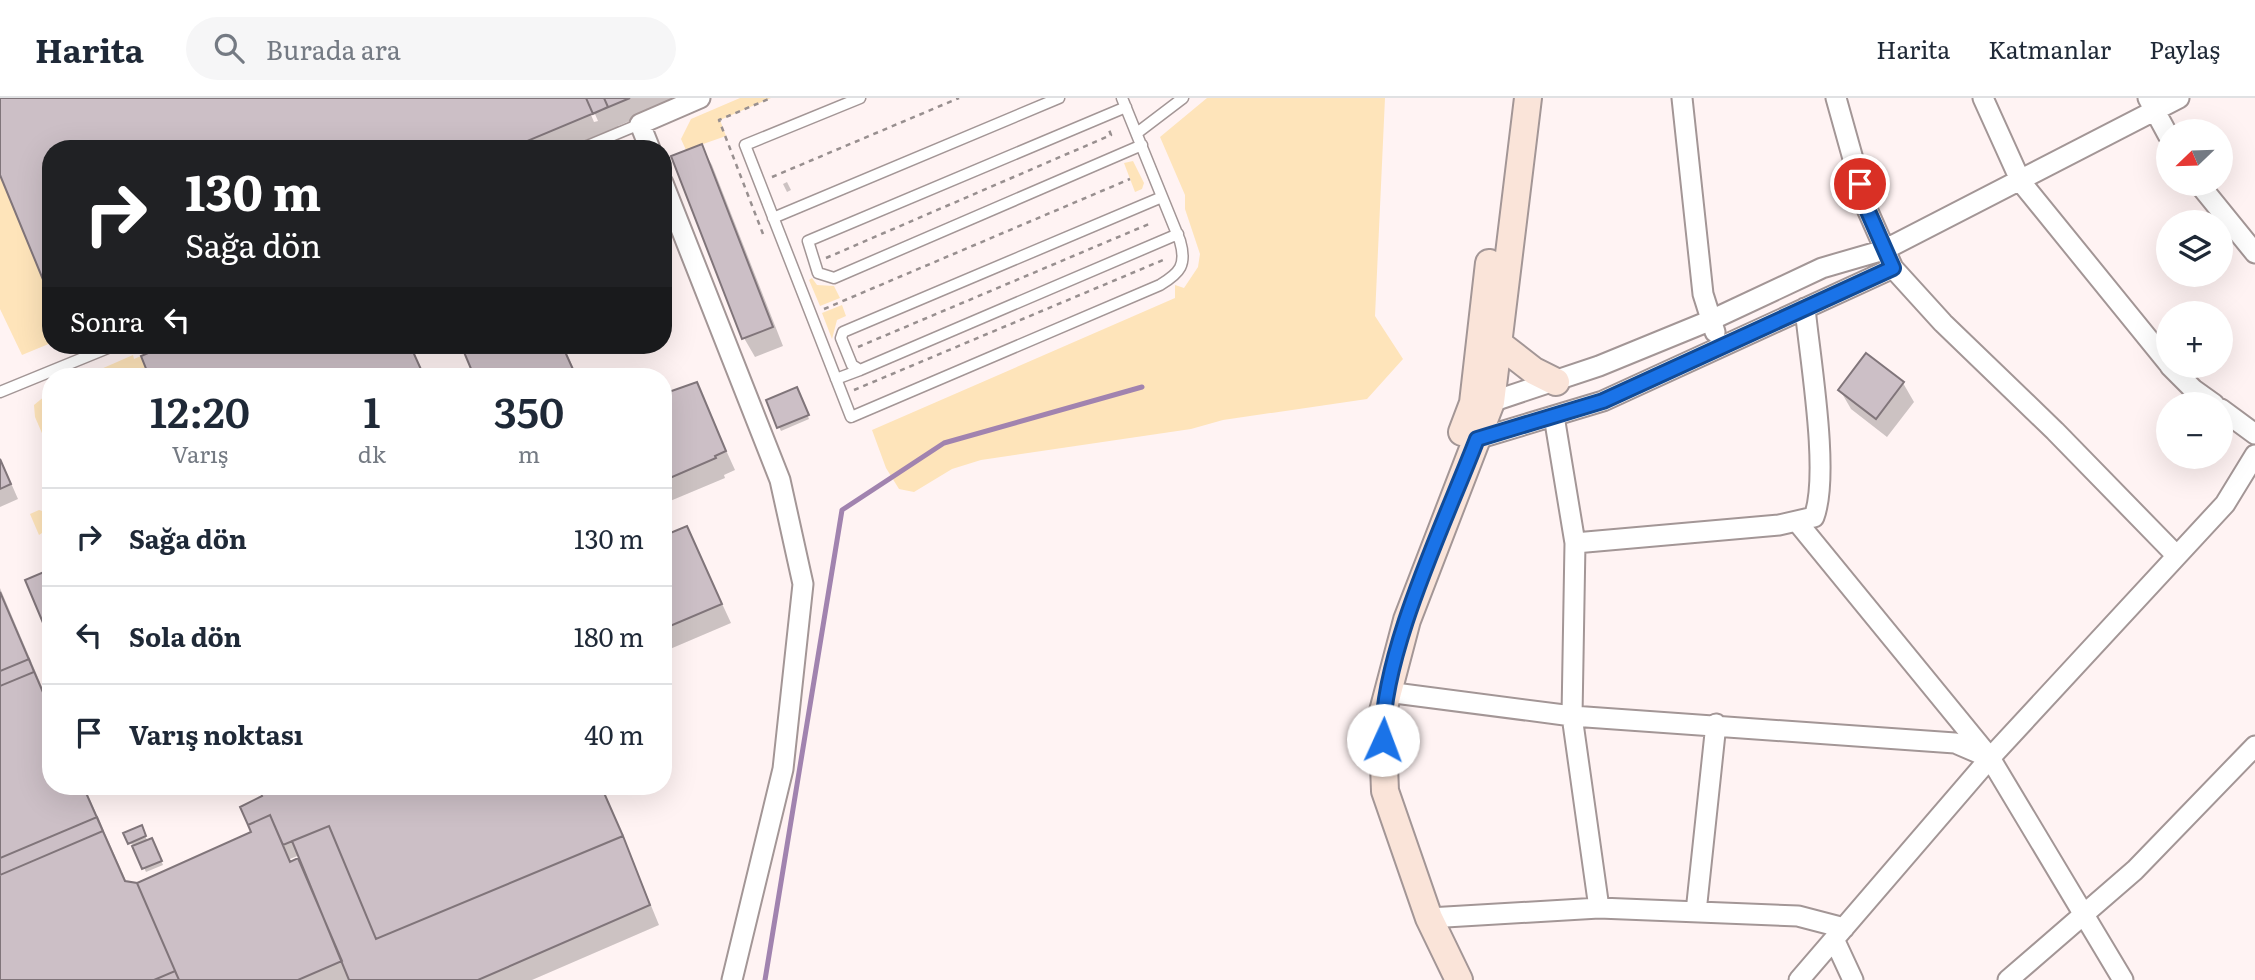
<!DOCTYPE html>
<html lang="tr">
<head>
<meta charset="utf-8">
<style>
	body { margin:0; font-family:Literata,serif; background:#f6f6f7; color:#1f2937; height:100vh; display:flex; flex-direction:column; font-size:26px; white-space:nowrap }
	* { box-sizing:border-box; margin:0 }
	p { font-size:23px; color:#747a83 }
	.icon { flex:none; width:38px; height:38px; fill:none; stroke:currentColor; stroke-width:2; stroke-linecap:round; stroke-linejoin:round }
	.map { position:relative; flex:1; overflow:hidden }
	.drawer { position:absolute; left:42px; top:270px; width:630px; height:427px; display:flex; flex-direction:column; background:#fff; border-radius:28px; box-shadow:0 7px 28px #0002 }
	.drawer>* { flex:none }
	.guide { position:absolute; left:42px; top:42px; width:630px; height:214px; border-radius:28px; box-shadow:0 7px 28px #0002; background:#202124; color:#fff; overflow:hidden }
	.needle { width:46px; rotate:247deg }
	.buttons { position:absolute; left:2156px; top:21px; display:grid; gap:14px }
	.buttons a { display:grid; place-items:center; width:77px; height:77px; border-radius:50%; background:#fff; box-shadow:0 7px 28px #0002; font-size:35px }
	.pin { position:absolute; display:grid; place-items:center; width:60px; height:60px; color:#fff; margin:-30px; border:4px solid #fff; border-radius:50%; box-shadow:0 2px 7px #0007 }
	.me { position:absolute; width:77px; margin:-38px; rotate:2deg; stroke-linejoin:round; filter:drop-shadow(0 0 5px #0008) }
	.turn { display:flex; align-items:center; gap:24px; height:147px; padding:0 28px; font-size:32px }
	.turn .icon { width:91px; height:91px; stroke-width:2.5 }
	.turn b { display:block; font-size:49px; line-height:60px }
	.then { display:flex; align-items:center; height:66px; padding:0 28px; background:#0003; gap:14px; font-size:26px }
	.eta { display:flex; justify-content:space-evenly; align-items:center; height:119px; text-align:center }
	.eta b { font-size:42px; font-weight:600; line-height:49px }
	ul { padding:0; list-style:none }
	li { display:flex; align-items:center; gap:21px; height:98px; padding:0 28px; border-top:2px solid #e0e1e3 }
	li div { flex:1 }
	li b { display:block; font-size:26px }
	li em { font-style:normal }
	header { display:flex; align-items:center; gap:42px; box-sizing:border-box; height:98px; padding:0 35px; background:#fff; border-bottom:2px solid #e0e1e3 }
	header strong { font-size:33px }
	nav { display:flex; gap:38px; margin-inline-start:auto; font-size:24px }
	.search { width:490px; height:63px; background:#f6f6f7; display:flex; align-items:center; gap:18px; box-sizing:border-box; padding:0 24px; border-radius:38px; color:#747a83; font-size:26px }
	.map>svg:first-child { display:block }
</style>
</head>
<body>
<header>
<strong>Harita</strong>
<div class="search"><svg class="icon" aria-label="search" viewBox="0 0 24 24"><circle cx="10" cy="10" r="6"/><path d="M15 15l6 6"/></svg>Burada ara</div>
<nav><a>Harita</a><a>Katmanlar</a><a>Paylaş</a></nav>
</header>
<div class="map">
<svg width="2255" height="882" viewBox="0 0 2255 882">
	<rect width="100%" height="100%" fill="#fff3f3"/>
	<path fill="#fee4ba" d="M 740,0 L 771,0 L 720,22 L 726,38 L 686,52 L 681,41 L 691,21 Z
		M 1207,0 L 1385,0 L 1375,218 L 1403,261 L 1367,301 L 1223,322 L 1191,331 L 981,362 L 952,371 L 914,394 L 899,391 L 886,370 L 872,332 L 1175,200 L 1175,187 L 1184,190 L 1198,169 L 1200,156 L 1185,111 L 1185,97 L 1160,39 Z
		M 1133,63 L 1144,85 L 1142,91 L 1135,94 L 1124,65 Z
		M 0,77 L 51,201 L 51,245 L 22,257 L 0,211 Z
		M 812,180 L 817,187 L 834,188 L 840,200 L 820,208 L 809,182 Z
		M 842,207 L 846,218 L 837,222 L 832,241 L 822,215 Z
		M 133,257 L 134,261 L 141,258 L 149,278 L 85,278 Z
		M 51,293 L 51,356 L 35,319 L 34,307 Z
		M 39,412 L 48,415 L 51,429 L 39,437 L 30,416 Z"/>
	<path fill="#0003" fill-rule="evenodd" d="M 0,0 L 584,0 L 594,24 L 598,23 L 588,0 L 684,0 L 618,28 L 622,37 L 610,42 L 605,34 L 564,51 L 51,51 L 0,74 Z
		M 701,48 L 712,67 L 783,248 L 755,259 L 744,240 Z
		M 787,84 L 791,92 L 787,94 L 783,86 Z
		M 663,145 L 671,163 L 663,166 Z
		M 73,247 L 103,247 L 79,257 Z
		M 172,247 L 410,247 L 424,278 L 151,278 L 143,259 Z
		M 462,247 L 563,247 L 577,278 L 476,278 Z
		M 1903,285 L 1914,304 L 1887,339 L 1851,311 L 1840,292 Z
		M 696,286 L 735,372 L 724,377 L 725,380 L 663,406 L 663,300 Z
		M 799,295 L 809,321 L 781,333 L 779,329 Z
		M 0,360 L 18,401 L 0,409 Z
		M 687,430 L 731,525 L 663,554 L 663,440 Z
		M 0,490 L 51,610 L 51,688 L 84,688 L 127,785 L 137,786 L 253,735 L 265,699 L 259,688 L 602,688 L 659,827 L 532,882 L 0,882 ZM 300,757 L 301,761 L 292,765 L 290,761 Z
		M 143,733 L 148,744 L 154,746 L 163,767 L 146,774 L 134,748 L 130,745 Z"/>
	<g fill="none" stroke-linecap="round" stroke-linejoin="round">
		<path stroke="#a183af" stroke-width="5" d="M 765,882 L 842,412 L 944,345 L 1142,289"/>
	</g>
	<path fill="#ccbfc6" stroke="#80757a" stroke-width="2" d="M 0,0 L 630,0 L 508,51 L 51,51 L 51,201 L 0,77 Z
		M 586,0 L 604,0 L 608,9 L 593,16 Z
		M 702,46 L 773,229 L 742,241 L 671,58 Z
		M 167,247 L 410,247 L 424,278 L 149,278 L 141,258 Z
		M 461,247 L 562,247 L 576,278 L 474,278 Z
		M 1866,255 L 1904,284 L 1876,321 L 1838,292 Z
		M 697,284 L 726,353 L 715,358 L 716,360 L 663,383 L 663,296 Z
		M 797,289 L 809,317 L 777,330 L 766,302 Z
		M 0,361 L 11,386 L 0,391 Z
		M 687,428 L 722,506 L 663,531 L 663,438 Z
		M 51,471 L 51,529 L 46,532 L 25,482 Z
		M 0,494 L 51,613 L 51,688 L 83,688 L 125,783 L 137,785 L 179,882 L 0,882 Z
		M 29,561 L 34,574 L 0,588 L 0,573 Z
		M 257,688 L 601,688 L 623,738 L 376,841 L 329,728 L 283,747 L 270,717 L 248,727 L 240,709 L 262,698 Z
		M 270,717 L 290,764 L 298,760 L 342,863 L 298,882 L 179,882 L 137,785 L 251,734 L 248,727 Z
		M 97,719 L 103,733 L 0,777 L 0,760 Z
		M 142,727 L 146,738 L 128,746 L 123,735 Z
		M 329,728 L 376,841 L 623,738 L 650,807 L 478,882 L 349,882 L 292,743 Z
		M 152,740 L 162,763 L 142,771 L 132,748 Z
		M 175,873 L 179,882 L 154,882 Z"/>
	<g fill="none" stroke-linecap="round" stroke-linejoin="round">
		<defs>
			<path id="lane" d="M 860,0 L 745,47 L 851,319 L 1160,187 C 1180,175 1187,167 1180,143 L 1122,0
				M 1126,9 L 808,143 L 818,175 L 834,180 L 1142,47
				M 1137,35 L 1183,0
				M 580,51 L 640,26
				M 1162,99 L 843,234 L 841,240 L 852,267 L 860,272 L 1178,136
				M 773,120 L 1059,0
				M 836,281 L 860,272
				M 0,294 L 115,247"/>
			<path id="street" d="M 1682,0 L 1703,196 L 1715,234
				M 1836,0 L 1867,111 L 1893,170 L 1943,225 L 2055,333 L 2176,457
				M 1983,0 L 2021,84 L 2168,265
				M 2148,0 L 2168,37
				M 650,51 L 640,26 L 700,0
				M 663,85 L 780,382 L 803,486 L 783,671 L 732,882
				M 2199,86 L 2255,155
				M 2170,268 L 2193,291 L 2214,306
				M 1491,304 L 1599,268 L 1709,223 L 1822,170 L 1884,152 L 2179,0
				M 2221,311 L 2255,336
				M 1554,318 L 1575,445 L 1572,618 L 1599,810
				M 1477,341 L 1603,303 L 1893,170
				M 1798,425 L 1987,656
				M 1575,445 L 1779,427 L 1814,419 C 1830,376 1810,261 1805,210
				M 1387,594 L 1572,618 L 1955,645 L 1990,660 L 2123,882
				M 1696,814 L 1716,626
				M 1429,820 L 1599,810 L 1798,818 L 1844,830
				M 1834,841 L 1853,882
				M 1799,882 L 1990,660 L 2225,406 L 2255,357
				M 2008,882 L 2135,772 L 2255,648"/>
			<path id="secondary" d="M 1498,245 L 1534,273 L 1556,284
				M 1462,334 L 1473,305 L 1489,165
				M 1459,882 L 1429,820 L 1385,693 L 1382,617 L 1407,522 L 1491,304 L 1528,0"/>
		</defs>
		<use href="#lane" stroke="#a39696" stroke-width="13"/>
		<use href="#street" stroke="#a39696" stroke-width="23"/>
		<use href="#secondary" stroke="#a39696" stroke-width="30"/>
		<path stroke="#988f8f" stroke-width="2.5" stroke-dasharray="5 5" stroke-linecap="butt" d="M 772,79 L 959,0
			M 763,136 L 719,22 L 771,0
			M 826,160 L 1111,37 L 1108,29
			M 824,211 L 1130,81
			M 858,249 L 1149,126
			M 854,292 L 1163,162"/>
		<use href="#lane" stroke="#fff" stroke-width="10"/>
		<use href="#street" stroke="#fff" stroke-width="19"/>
		<use href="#secondary" stroke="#fae4d9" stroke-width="26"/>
	</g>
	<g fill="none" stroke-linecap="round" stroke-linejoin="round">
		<defs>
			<path id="route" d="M 1383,642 C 1380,558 1446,422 1477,341 L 1603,303 L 1893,170 L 1867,111 L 1860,86"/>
		</defs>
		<use href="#route" stroke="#114b97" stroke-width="18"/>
		<use href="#route" stroke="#1a73e8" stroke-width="12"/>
	</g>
</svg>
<div class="buttons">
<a><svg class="needle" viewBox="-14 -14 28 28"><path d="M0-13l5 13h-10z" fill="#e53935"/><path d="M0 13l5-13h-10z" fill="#747a83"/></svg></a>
<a><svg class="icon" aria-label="layers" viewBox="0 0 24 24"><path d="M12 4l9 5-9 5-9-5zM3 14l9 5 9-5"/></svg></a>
<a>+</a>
<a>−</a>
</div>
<div class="pin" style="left:1860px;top:86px;background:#d93025"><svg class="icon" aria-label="arrive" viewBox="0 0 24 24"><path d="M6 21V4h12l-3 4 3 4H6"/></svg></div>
<svg class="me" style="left:1383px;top:642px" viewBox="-20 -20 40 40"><circle r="19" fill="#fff"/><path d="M0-13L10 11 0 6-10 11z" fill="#1a73e8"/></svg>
<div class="guide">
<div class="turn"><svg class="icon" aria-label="right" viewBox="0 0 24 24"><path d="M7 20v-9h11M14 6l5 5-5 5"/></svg><div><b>130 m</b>Sağa dön</div></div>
<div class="then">Sonra<svg class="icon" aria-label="left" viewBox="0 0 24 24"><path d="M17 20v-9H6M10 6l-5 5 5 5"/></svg></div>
</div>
<section class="drawer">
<div class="eta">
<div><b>12:20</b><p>Varış</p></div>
<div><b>1</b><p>dk</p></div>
<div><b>350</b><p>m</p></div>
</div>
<ul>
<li><svg class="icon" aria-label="right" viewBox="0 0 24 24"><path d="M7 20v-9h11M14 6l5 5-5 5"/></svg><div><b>Sağa dön</b></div><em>130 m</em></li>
<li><svg class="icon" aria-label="left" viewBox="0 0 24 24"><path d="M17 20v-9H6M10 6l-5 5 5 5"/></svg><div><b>Sola dön</b></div><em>180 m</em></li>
<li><svg class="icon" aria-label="arrive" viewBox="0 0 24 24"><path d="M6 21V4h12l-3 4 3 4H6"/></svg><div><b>Varış noktası</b></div><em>40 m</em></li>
</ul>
</section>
</div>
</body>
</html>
